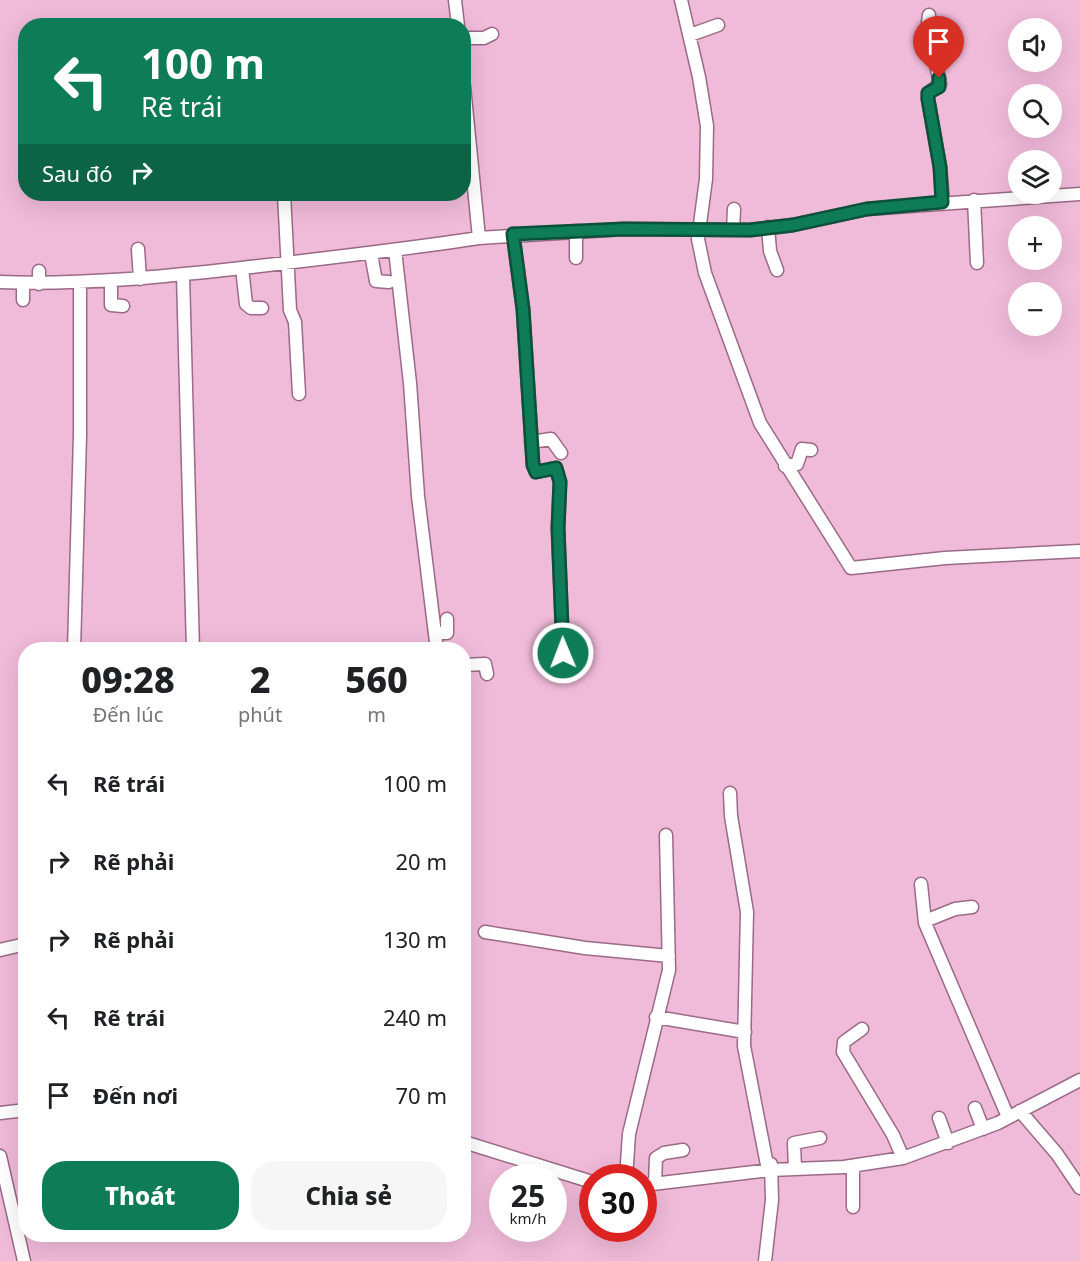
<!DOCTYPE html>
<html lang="vi">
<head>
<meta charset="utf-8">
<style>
	body { margin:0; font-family:"Noto Sans",sans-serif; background:#f6f6f6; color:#202124; height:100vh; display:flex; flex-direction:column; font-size:22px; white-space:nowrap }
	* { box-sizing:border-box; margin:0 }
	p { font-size:20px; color:#757577 }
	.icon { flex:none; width:33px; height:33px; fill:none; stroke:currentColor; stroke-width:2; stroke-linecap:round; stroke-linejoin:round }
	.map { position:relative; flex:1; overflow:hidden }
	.side { position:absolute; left:18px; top:642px; width:453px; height:600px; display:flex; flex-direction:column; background:#fff; border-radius:24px; box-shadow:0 6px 24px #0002 }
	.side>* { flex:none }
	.hud { position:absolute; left:18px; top:18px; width:453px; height:183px; border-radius:24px; box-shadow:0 6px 24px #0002; background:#0f7c58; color:#fff; overflow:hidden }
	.fabs { position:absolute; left:1008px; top:18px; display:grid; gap:12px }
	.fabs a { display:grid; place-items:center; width:54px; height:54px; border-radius:50%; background:#fff; box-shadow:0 6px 24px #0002; font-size:30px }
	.speed { position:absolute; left:489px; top:1164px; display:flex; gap:12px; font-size:30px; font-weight:700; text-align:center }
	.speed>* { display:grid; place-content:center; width:78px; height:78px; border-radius:50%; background:#fff; box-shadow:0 6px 24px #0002; line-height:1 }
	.speed small { font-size:15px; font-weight:400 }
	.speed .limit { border:9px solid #d22; background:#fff; color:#111 }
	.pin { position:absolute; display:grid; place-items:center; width:51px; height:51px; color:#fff; margin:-62px -26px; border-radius:50% 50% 50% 0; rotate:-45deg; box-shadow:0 0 6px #0007 }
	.pin .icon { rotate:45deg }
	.me { position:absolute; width:66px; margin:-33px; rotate:359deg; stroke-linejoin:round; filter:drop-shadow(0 0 4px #0008) }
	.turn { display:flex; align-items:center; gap:21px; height:126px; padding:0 24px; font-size:27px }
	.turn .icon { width:78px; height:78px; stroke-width:2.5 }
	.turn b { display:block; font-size:42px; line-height:51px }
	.then { display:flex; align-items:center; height:57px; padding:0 24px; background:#0003; gap:12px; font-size:22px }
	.eta { display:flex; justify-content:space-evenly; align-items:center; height:102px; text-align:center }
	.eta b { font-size:36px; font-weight:800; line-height:42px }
	.action { display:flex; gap:12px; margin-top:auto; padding:12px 24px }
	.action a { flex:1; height:69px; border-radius:24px; background:#0f7c58; color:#fff; font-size:24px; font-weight:800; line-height:69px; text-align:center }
	.action a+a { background:#f6f6f6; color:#202124 }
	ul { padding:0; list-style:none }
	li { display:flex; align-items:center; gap:18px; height:78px; padding:0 24px }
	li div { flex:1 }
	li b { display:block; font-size:22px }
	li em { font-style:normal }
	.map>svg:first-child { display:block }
</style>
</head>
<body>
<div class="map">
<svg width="1080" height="1261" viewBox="0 0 1080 1261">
	<rect width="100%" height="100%" fill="#f0bad9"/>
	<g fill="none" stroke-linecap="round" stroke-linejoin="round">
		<defs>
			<path id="minor" d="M 455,0 L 458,26
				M 681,0 L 699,77 L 707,126 L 706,179 L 698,239 L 705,273 L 760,423 L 851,568 L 945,558 L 1080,551
				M 929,15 L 928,22 L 940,84 L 928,93 L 928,99 L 940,167 L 943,202
				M 690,35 L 718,25
				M 464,38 L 484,38 L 492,34
				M 464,86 L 479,238 L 624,229 L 750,230 L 793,225 L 867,209 L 1080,194
				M 284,194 L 290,310 L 295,322 L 299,394
				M 974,200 L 977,263
				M 768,227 L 770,251 L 777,270
				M 733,230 L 734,209
				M 576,231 L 576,258
				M 513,234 L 523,309 L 533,465 L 536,472 L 556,468 L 560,482 L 558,528 L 563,653
				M 138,249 L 140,279
				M 395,250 L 410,383 L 418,496 L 437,650
				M 371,254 L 376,281 L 389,282
				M 242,268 L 246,304 L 251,308 L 262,308
				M 39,271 L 39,284
				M 183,275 L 193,650
				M 0,282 C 82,285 161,277 242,268 C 321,259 400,250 479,238
				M 111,282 L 111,305 L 123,306
				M 23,283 L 23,300
				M 531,442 L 551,439 L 561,453
				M 785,466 L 797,464 L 802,449 L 811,450
				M 435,633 L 447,633 L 447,619
				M 74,650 L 80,435 L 80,284
				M 464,665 L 485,664 L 487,674
				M 730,793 L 731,816 L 747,912 L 744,1046 L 768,1170
				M 921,884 L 925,923 L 1008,1117
				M 925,921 L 955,909 L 972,907
				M 485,932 L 585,948 L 669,956
				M 0,950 L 26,944
				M 656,1017 L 745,1032
				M 862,1029 L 844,1042 L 843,1052 L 893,1135 L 903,1158
				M 975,1108 L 983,1129
				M 1020,1111 L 1057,1154 L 1080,1188
				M 0,1113 L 26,1110
				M 939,1118 L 948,1143
				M 464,1142 L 592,1182
				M 0,1156 L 24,1261
				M 853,1166 L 853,1207
				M 795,1169 L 794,1143 L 820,1138
				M 626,1178 L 629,1134 L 669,970 L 666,835
				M 655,1183 L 656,1158 L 664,1153 L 683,1150
				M 644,1185 L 770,1170 L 844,1167 L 903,1158 L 998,1123 L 1080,1080
				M 765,1261 L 772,1200 L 771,1164"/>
		</defs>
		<use href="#minor" stroke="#9a6a86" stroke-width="15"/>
		<use href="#minor" stroke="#fff" stroke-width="12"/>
	</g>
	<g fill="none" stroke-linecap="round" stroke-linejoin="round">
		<defs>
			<path id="route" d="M 563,653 L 558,528 L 560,482 L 556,468 L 536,472 L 533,465 L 523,309 L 513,234 L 624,229 L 750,230 L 793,225 L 867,209 L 942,202 L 940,167 L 928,99 L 928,93 L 939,87 L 939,78"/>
		</defs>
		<use href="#route" stroke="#0a5139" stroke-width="15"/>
		<use href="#route" stroke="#0f7c58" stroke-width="10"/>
	</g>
</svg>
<div class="fabs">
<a><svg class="icon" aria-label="sound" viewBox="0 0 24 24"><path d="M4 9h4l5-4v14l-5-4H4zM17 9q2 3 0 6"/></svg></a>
<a><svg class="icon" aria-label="search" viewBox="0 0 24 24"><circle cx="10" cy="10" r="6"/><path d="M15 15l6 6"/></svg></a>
<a><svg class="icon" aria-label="layers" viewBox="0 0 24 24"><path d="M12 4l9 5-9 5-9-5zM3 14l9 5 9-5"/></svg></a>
<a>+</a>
<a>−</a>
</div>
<div class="speed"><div>25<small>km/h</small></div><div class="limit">30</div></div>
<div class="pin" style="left:939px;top:78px;background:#d93025"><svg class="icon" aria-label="arrive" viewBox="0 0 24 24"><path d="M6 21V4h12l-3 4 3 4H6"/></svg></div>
<svg class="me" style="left:563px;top:653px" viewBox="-20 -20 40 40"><circle r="17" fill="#0f7c58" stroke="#fff" stroke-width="3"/><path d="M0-11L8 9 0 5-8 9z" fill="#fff"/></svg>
<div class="hud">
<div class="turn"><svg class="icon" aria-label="left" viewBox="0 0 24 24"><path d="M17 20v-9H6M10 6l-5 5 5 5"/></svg><div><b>100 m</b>Rẽ trái</div></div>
<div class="then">Sau đó<svg class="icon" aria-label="right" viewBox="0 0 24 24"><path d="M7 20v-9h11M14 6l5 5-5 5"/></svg></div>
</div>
<section class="side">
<div class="eta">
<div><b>09:28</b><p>Đến lúc</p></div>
<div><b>2</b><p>phút</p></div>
<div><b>560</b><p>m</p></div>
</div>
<ul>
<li><svg class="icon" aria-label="left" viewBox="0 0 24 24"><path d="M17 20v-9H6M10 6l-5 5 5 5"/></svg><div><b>Rẽ trái</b></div><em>100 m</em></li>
<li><svg class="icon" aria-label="right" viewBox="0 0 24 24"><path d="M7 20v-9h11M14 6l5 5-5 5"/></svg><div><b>Rẽ phải</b></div><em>20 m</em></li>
<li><svg class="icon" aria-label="right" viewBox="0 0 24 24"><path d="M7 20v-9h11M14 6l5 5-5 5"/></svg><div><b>Rẽ phải</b></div><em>130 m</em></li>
<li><svg class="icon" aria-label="left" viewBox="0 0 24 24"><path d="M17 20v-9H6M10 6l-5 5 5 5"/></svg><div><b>Rẽ trái</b></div><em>240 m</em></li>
<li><svg class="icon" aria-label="arrive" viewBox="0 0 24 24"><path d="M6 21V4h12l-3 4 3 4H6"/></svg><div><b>Đến nơi</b></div><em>70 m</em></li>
</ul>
<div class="action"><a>Thoát</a><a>Chia sẻ</a></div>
</section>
</div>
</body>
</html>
